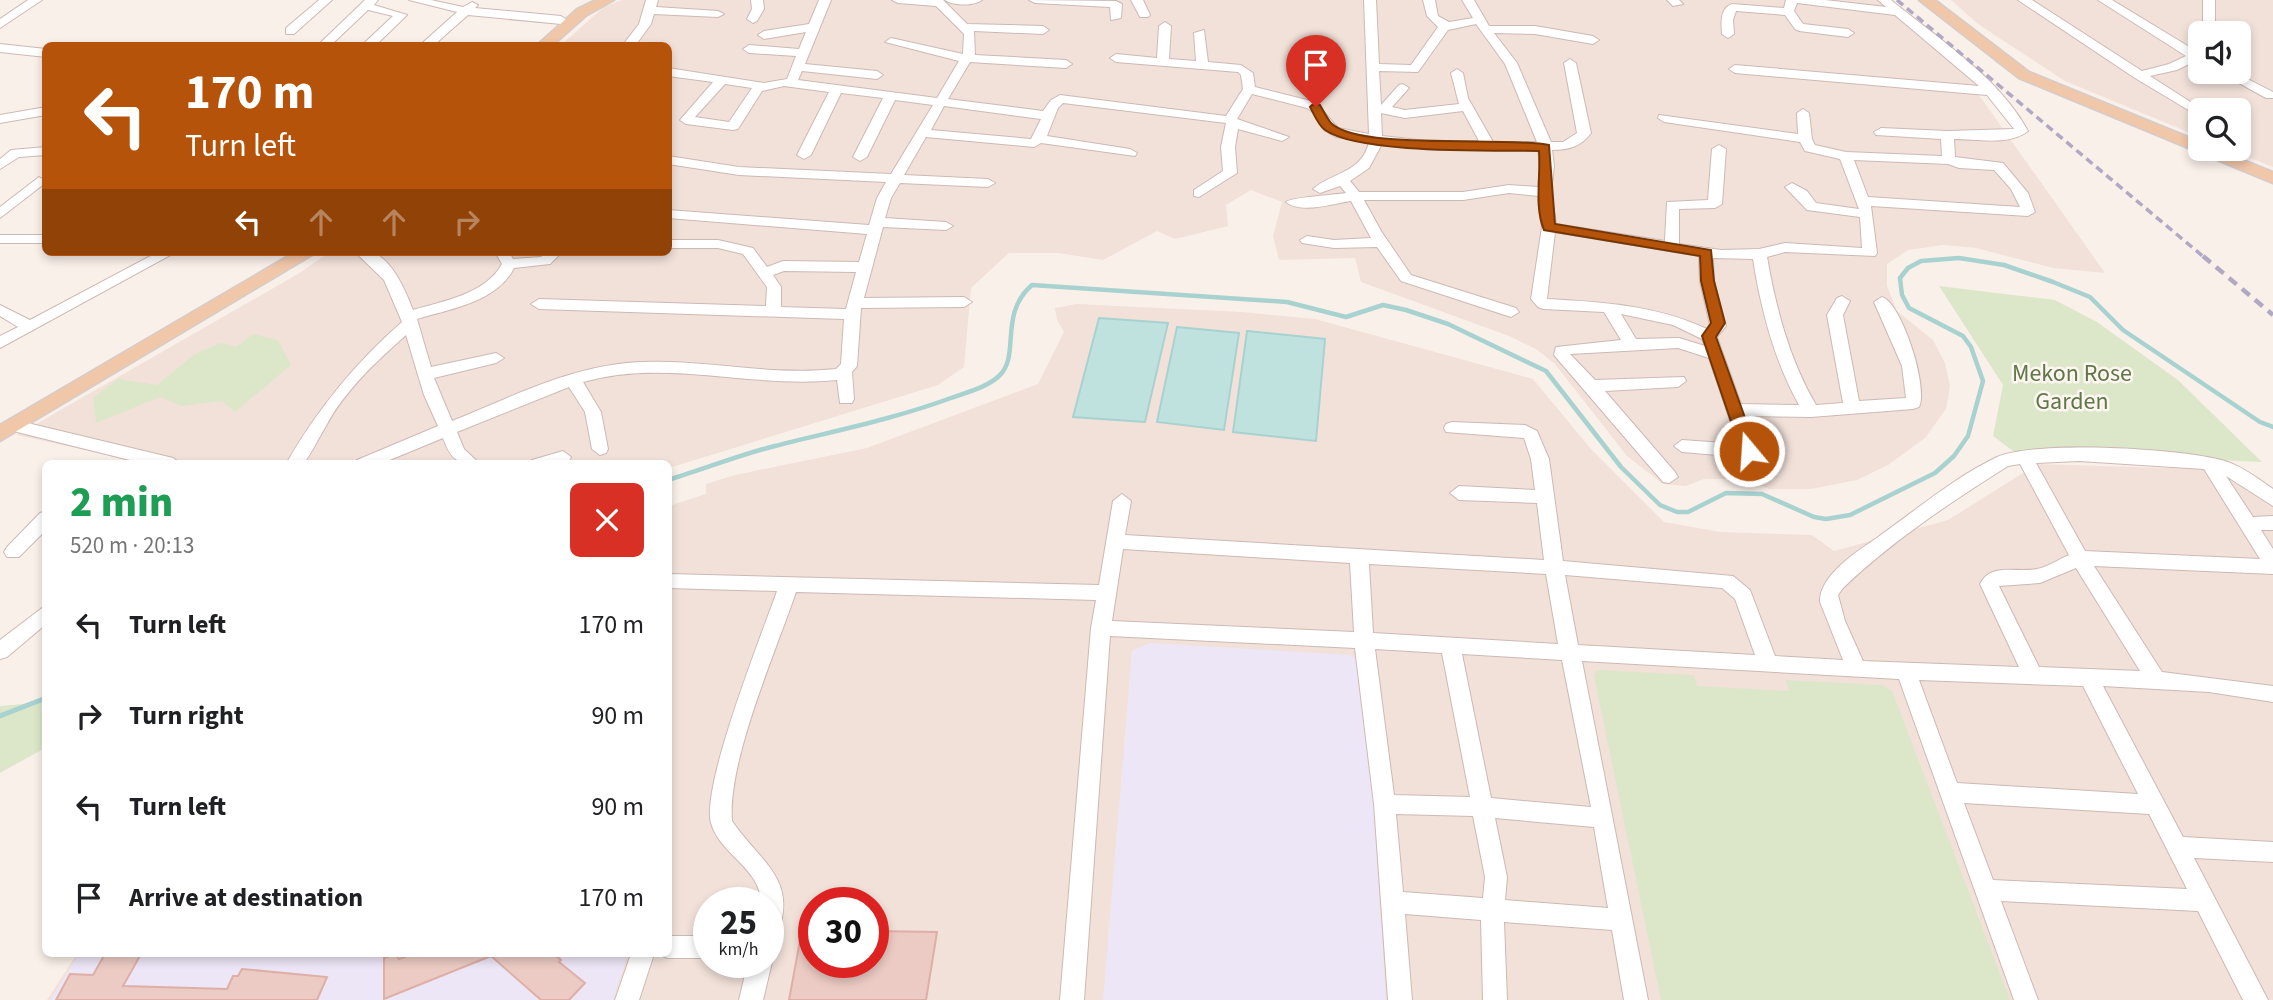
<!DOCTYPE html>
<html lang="en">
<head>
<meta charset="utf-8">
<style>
	body { margin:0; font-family:"Source Sans 3",sans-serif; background:#f6f6f6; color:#202124; height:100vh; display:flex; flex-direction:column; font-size:26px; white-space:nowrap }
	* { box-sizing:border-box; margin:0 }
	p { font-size:23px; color:#757577 }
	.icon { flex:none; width:38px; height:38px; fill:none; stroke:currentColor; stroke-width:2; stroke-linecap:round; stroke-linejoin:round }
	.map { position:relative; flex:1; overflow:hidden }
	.panel { position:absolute; left:42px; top:460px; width:630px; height:497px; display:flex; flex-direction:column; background:#fff; border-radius:10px; box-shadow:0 4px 10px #0003 }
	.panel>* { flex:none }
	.banner { position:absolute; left:42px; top:42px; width:630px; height:214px; border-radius:10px; box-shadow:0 4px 10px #0003; background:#b45309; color:#fff; overflow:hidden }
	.fabs { position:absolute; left:2188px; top:21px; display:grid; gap:14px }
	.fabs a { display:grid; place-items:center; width:63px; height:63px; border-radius:10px; background:#fff; box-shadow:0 4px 10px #0003; font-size:35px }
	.speed { position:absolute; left:693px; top:887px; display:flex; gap:14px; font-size:35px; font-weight:700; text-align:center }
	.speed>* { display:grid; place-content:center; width:91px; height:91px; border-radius:50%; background:#fff; box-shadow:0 4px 10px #0003; line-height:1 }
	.speed small { font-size:18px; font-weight:400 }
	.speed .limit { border:10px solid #d22; background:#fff; color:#111 }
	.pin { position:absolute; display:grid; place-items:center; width:60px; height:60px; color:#fff; margin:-72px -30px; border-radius:50% 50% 50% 0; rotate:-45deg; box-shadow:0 0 7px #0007 }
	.pin .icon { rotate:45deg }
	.me { position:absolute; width:77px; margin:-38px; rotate:342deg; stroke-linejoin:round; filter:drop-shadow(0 0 5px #0008) }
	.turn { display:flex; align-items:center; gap:24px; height:147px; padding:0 28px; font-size:32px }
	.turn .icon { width:91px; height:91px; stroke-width:2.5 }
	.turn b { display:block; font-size:49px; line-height:60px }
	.lanes { display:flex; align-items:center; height:66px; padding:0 28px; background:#0003; justify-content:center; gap:35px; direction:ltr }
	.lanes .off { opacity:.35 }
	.round { display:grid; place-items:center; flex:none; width:74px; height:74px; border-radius:10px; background:#f6f6f6 }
	.overview { display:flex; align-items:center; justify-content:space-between; height:119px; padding:0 28px }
	h1 { font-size:42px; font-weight:800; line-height:52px; color:#1e9e55 }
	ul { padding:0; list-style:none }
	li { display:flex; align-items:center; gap:21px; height:91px; padding:0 28px }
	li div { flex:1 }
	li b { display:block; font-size:26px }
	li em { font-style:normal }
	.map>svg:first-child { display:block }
</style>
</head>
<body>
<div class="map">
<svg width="2273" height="1000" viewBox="0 0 2273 1000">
	<rect width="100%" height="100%" fill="#faf0ea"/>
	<path fill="#f1e1d9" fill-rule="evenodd" d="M 622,0 L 1891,0 L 2001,93 L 1979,95 L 2105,273 L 2053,268 L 1976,248 L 1943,245 L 1908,250 L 1887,264 L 1887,286 L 1897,311 L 1933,340 L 1945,363 L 1950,386 L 1946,409 L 1925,438 L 1888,465 L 1857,480 L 1811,489 L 1770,489 L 1744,479 L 1704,479 L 1686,486 L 1663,484 L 1627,456 L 1555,364 L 1536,349 L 1509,336 L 1361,282 L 1355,258 L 1279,260 L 1273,236 L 1282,202 L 1251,190 L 1226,205 L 1228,226 L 1175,239 L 1157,231 L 1103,260 L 1058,253 L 1009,253 L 971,288 L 964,367 L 938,385 L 669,468 L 668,464 L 147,464 L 17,435 L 298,274 L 330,252 L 668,252 L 668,46 L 561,45 L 604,7 Z
		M 1951,0 L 2273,0 L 2273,167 L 2228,149 L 2238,149 L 2238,110 L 2200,110 L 2200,137 L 2065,81 L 1978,24 ZM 2200,33 L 2238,33 L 2238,72 L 2200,72 Z
		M 1077,304 L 1242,312 L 1315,319 L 1533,379 L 1591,449 L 1664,522 L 1721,532 L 1812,535 L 1834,551 L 1948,520 L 2037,464 L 2201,469 L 2237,479 L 2273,505 L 2273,1000 L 47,1000 L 77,954 L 668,954 L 669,506 L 706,494 L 706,484 L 735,475 L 867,448 L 1038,384 L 1064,332 L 1057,320 L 1055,308 ZM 709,903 L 768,903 L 768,962 L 709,962 ZM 814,903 L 873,903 L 873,962 L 814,962 Z"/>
	<path fill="#ede6f7" d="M 1150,643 L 1351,655 L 1365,667 L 1386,1000 L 1103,1000 L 1132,651 Z
		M 79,954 L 628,954 L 613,1000 L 50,1000 Z"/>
	<path fill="#dce7c9" d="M 1939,286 L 2055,300 L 2097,322 L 2178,380 L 2262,462 L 2013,451 L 1993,436 L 2003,385 Z
		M 253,334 L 278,340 L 291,365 L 235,412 L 222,401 L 181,406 L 160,397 L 96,423 L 93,398 L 118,379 L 157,385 L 195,354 L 221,343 L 236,347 Z
		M 1597,670 L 1694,675 L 1697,686 L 1789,691 L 1786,680 L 1882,685 L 1892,691 L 2010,1000 L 1661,1000 L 1594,676 Z
		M 45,702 L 45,748 L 0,773 L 0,706 Z"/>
	<path fill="#c0e2df" stroke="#a7d2d0" stroke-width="2" d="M 1099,318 L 1168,323 L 1145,422 L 1073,417 Z
		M 1177,327 L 1239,333 L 1224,430 L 1157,422 Z
		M 1247,331 L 1325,339 L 1316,441 L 1233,432 Z"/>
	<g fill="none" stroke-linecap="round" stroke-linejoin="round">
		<path stroke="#a7d2d0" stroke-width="4.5" d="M 668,480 C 704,469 739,455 775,446 C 834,431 894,419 951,398 C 967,392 986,388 999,376 C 1021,356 998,314 1032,285 L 1287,302 L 1346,317 L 1383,305 L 1406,310 L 1448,324 L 1546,371 L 1621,467 L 1660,505 L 1677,512 L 1688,512 L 1726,493 L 1762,494 L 1814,517 L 1826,519 L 1850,515 L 1935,473 L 1954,456 L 1968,436 L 1983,381 L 1971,347 L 1963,336 L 1909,308 L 1902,295 L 1900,278 L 1908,268 L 1921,261 L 1959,258 L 2004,265 L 2053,282 L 2090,297 L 2123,330 L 2260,422 L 2273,427"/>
		<path stroke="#a7d2d0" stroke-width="5" d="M 0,716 L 46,698"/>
	</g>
	<path fill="#eccbc4" stroke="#ddafa7" stroke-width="2" d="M 802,930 L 814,930 L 814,962 L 873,962 L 873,931 L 937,932 L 926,1000 L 789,1000 Z
		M 105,954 L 141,954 L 123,986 L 227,989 L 233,976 L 238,976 L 242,969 L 327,977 L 317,1000 L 56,1000 L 70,974 L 93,975 Z
		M 395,954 L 399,959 L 413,954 L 554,954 L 561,960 L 559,962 L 585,983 L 569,1000 L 541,1000 L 491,956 L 384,999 L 384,958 Z"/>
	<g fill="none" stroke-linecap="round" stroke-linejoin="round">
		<defs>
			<path id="minor" d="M 28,0 L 42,0 L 0,28 L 0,19 Z
				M 319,0 L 332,0 L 294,34 L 286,34 L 286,28 Z
				M 365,0 L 378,0 L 374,5 L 407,15 L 375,46 L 361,46 L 393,16 L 368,10 L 330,46 L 317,46 Z
				M 409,0 L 431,0 L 463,7 L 472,2 L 478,5 L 475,8 L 561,16 L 567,20 L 561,24 L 468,15 L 433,46 L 419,46 L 457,12 Z
				M 646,0 L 658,0 L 656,7 L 718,11 L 724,14 L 718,17 L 654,14 L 651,24 L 635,46 L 622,46 L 639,24 Z
				M 751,0 L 763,0 L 764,9 L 757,21 L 753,23 L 747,19 L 752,9 Z
				M 819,0 L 831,0 L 805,64 L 877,71 L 883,75 L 877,79 L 802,71 L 798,80 L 937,98 L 959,61 L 885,42 L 891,38 L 963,54 L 964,34 L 936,6 L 898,3 L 892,0 L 943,0 L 967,24 L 1043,26 L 1049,30 L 1043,34 L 974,31 L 975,55 L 1066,60 L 1072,64 L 1066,68 L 970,62 L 948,99 L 1043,111 L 1051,100 L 1060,95 L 1226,116 L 1243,89 L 1241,75 L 1238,72 L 1116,62 L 1110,58 L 1116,54 L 1157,58 L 1159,26 L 1165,22 L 1171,26 L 1169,59 L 1196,61 L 1194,33 L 1204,30 L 1208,62 L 1241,65 L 1253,73 L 1255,87 L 1315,102 L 1338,128 L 1369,134 L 1364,0 L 1376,0 L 1379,64 L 1411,65 L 1438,27 L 1427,16 L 1423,0 L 1435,0 L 1438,16 L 1449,22 L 1473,18 L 1462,0 L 1474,0 L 1489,26 L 1535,26 L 1593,36 L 1599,40 L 1593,44 L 1535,34 L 1494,33 L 1517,63 L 1551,142 L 1563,142 L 1577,133 L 1564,63 L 1570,59 L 1576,63 L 1591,133 C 1581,147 1568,150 1552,150 L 1554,166 L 1551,192 L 1556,224 L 1665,241 L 1667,202 L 1708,200 L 1712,149 L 1719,145 L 1726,149 L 1722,204 L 1715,208 L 1679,209 L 1679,244 L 1721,250 L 1759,249 L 1785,243 L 1862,248 L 1860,217 L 1807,210 L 1785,187 L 1792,183 L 1807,191 L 1816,203 L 1859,209 L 1840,159 L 1805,151 L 1800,142 L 1664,122 L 1658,118 L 1659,115 L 1798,134 L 1797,113 L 1803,109 L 1809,113 L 1812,139 L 1815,145 L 1846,152 L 1942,156 L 1941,139 L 1876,135 L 1874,132 L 1881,128 L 1947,131 L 2014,129 L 1987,95 L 1735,73 L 1729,69 L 1735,65 L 1979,86 L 1895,15 L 1797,3 L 1794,11 L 1803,24 L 1848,29 L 1854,33 L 1848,37 L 1799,31 L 1795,29 L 1785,15 L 1736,11 L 1733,20 L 1734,34 L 1728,38 L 1722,34 C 1721,23 1720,8 1732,4 L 1784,8 L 1786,0 L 1825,0 L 1886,7 L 1878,0 L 1891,0 C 1938,39 1998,76 2028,131 C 2010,146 1975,139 1954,139 L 1955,157 L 2003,163 L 2028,193 L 2035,212 L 2028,216 L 1871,206 L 1877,253 L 1875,256 L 1785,252 L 1767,257 C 1776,308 1789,359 1816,405 L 1843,403 L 1827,315 L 1837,298 L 1842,296 L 1850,301 L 1843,315 L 1859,401 L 1906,398 L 1902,366 L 1874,302 L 1882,297 C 1901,302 1929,387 1919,407 L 1913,409 L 1811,417 L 1745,416 L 1767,477 L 1758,483 L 1752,482 L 1742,457 L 1682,452 L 1674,446 L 1682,440 L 1738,444 L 1709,358 L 1678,348 L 1570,354 L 1595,380 L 1684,377 L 1686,381 L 1678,387 L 1605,391 L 1675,472 L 1678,477 L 1669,483 L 1663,482 L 1554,355 L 1556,347 L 1621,340 L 1604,312 L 1543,309 L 1538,307 L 1531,299 L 1542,227 L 1538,196 L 1509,193 L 1463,200 L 1364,200 L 1381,231 L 1411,275 L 1516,308 L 1519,312 L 1511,317 L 1401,281 L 1377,247 L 1334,248 L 1302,243 L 1300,240 L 1307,236 L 1334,240 L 1371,238 L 1351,201 C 1332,204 1301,214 1286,202 C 1292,197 1334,195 1346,193 L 1340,186 L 1320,193 L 1313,189 C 1333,172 1362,173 1369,142 L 1336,137 L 1324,130 L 1313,112 L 1307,108 L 1252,94 L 1237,119 L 1289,137 L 1282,141 L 1238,129 L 1235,147 L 1237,173 L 1199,197 L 1194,196 L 1194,190 L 1223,171 L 1221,147 L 1226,123 L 1063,103 L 1058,108 L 1047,136 L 1130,149 L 1137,153 L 1135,156 L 1041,143 L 1034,147 L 926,137 L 904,175 L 988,179 L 995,183 L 988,187 L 900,183 L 891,198 L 885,218 L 946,222 L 953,226 L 946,230 L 883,227 L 864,298 L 964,297 L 972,302 L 964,307 L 861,308 L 857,366 L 852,372 L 854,399 L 852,403 L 840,403 L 837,380 C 752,389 667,358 583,382 L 601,412 L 608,449 L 606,453 L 600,455 L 592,449 L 585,412 L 569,387 L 457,432 L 464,449 L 480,464 C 457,464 451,460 443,438 L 380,464 L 355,464 L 357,460 L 438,426 L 424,395 L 406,335 C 378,360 344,391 326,426 C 318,439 313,451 303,464 L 286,464 C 317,410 355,363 402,322 L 384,280 L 355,252 C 359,252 367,251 371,252 C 392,258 406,292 413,310 C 443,301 486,294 502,264 L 495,252 L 509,252 L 513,259 L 541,257 L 546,252 L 562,252 L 550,264 L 514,268 C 497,302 450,309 417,319 L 431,367 L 496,353 L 504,358 L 496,363 L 434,378 L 452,421 C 514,396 577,363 645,362 C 709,360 771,376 836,369 L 841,364 L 844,319 L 539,309 L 531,304 L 539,299 L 766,306 L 767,287 L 743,254 L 718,248 L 668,248 L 668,240 L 718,240 L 753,248 L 767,267 L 783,261 L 859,262 L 867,234 L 668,218 L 668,210 L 869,225 L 877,198 L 886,182 L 739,175 L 668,164 L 668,156 L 739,167 L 891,174 L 933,105 L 895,100 L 867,157 L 860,161 L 853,157 L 883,98 L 841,93 L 811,155 L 804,159 L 797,155 L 829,92 L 784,86 L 762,91 L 738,129 L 733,130 L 686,124 L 680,120 L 713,82 L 668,76 L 668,68 L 764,83 L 787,79 L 796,56 L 749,53 L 743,49 L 749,45 L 799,49 L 806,32 L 764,39 L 758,35 L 764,31 L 809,24 ZM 1476,24 L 1505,64 L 1537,142 L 1493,142 L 1468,98 L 1463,73 L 1457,69 L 1451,73 L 1459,104 L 1405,110 L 1392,107 L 1409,88 L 1403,84 L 1399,85 L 1381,105 L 1379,71 L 1418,72 L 1448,30 ZM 725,84 L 752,88 L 729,122 L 695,117 ZM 944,106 L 1041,119 L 1031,139 L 931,130 ZM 1463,111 L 1479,141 L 1427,141 L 1382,136 L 1381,113 L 1405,118 ZM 1382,144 L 1427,149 L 1538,150 L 1540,166 L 1538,187 L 1509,185 L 1463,192 L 1359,192 L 1350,181 L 1369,168 ZM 1854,160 L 1948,164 L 1959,168 L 1994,170 L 2011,189 L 2020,207 L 1868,197 ZM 1555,232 L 1699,256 L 1700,281 L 1710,325 L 1707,329 C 1656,305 1602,302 1547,299 ZM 1713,258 L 1753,259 C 1761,310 1774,360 1799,405 L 1741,404 L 1717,337 L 1726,326 L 1714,281 ZM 784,271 L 856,272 L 846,309 L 781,307 L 781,287 L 773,275 ZM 1621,314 L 1673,325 L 1702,339 L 1705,346 L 1679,338 L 1636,339 Z
				M 945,0 L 982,0 C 974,6 953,6 945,0 Z
				M 1029,0 L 1116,1 L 1122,4 L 1121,18 L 1111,20 L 1110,7 L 1035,3 Z
				M 1131,0 L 1143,0 L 1150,15 L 1148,17 L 1140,17 Z
				M 1667,0 L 1679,0 L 1683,4 L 1673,6 Z
				M 2018,0 L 2032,0 L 2142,71 L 2169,64 L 2186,56 L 2098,0 L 2112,0 L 2196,51 L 2200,50 L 2200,63 L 2195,61 L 2177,70 L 2150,76 L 2203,110 L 2200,110 L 2200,117 L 2135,78 Z
				M 2203,0 L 2215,0 L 2215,33 L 2203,33 Z
				M 0,44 L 46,49 L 46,57 L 0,52 Z
				M 2219,72 L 2234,72 L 2273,92 L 2273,98 L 2266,98 Z
				M 46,107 L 46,115 L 0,123 L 0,115 Z
				M 46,147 L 46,155 L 19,157 L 0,169 L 0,159 L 11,150 Z
				M 39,177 L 46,181 L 44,184 L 0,218 L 0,207 Z
				M 0,235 L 46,235 L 46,243 L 0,243 Z
				M 158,252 L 176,252 L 0,348 L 0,336 L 18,327 L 0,316 L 0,305 L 30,320 Z
				M 15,420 L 173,458 L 181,464 L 146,464 L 9,430 L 7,426 L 9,422 Z
				M 1452,422 L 1525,425 L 1537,431 L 1549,459 L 1563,561 L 1733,576 L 1750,590 L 1775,656 L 1843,660 L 1820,602 C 1819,575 1858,551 1878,537 C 1916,510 1955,477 1997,457 C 2034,440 2188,448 2228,462 C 2244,468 2259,479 2273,489 L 2273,506 L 2226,476 L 2253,517 L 2273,516 L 2273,530 L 2261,530 L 2273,549 L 2273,574 L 2094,566 L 2162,672 L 2273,686 L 2273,702 L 2209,692 L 2103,686 L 2183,837 L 2273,842 L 2273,862 L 2194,858 L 2268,1000 L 2243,1000 L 2198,911 L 2001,901 L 2038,1000 L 2014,1000 L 1899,679 L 1582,661 L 1648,1000 L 1624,1000 L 1612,930 L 1504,922 L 1507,1000 L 1483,1000 L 1481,920 L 1405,914 L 1412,1000 L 1388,1000 L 1374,804 L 1355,648 L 1110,636 L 1084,1000 L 1060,1000 L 1091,628 L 1096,600 L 796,592 C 776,651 727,762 732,821 C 760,862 800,880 776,937 L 768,940 L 768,903 L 761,903 C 761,868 720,855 711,823 C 701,786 762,634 777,591 L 668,588 L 668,574 L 1099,585 L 1113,501 L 1122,494 L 1131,501 L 1125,535 L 1544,560 L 1537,503 L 1459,500 L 1450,493 L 1459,486 L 1535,490 L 1531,459 L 1524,438 L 1446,432 L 1444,428 L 1446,424 ZM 2079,461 L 2204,469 L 2260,559 L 2085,551 L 2036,463 ZM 2020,464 L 2069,555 C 2059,559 2048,567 2037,569 C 2017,573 1991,562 1980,584 L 2019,667 L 1863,661 L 1845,621 L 1838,595 L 1843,588 C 1892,541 1951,502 2008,466 ZM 1123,549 L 1350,563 L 1354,632 L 1112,621 ZM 1369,564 L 1546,574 L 1558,644 L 1373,633 ZM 2076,568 L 2140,671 L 2039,667 L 1999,586 L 2040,583 ZM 1565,575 L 1722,588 L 1735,599 L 1755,655 L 1578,645 ZM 1375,649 L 1442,653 L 1470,797 L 1394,795 ZM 1462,654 L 1562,660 L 1591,807 L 1491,798 ZM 1919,680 L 2083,686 L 2138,794 L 1957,783 ZM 1964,803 L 2149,814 L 2187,889 L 1993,880 ZM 1396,814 L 1473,816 L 1485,877 L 1483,898 L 1403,892 ZM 1495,818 L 1594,827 L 1608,908 L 1505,900 L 1507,877 Z
				M 563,451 L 571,457 L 569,461 L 530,464 L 532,460 Z
				M 46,511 L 46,530 L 19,557 L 7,557 L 4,552 L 7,547 L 40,513 Z
				M 46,605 L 46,624 L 7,657 L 0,659 L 0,640 Z
				M 668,936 L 709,936 L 709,958 L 668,958 L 660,955 L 668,954 Z
				M 631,954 L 654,954 L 639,1000 L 615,1000 Z
				M 768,954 L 772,962 L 763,1000 L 739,1000 L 748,962 L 768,962 Z"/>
			<path id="major" d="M 596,0 L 614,0 L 587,15 L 552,46 L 536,46 L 577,9 Z
				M 1919,0 L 1935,0 L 2029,72 L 2200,142 L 2200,149 L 2215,149 L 2273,172 L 2273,183 L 2019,78 Z
				M 295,252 L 317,252 L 0,441 L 0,425 Z"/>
		</defs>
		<use href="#minor" stroke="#cdb9b4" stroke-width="2"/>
		<use href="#major" stroke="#d5ccca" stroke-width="3"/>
		<use href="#minor" fill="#fff" fill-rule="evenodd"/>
		<use href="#major" fill="#f1c7aa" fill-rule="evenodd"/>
		<path stroke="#b1a9c3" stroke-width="3.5" stroke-dasharray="8 5" stroke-linecap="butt" d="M 1897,0 L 2205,258"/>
		<path stroke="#b1a9c3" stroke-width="4.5" stroke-dasharray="10 7" stroke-linecap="butt" d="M 2203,256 L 2273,315"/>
	</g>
	<path fill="#b45309" stroke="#753606" stroke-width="2" d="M 1312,105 L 1320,105 C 1323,110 1327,118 1331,123 C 1359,151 1506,136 1549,145 L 1555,224 L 1711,250 L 1714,281 L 1725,323 L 1716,337 L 1757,451 L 1754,455 L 1749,456 L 1741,451 L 1702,336 L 1711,323 L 1701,281 L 1700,256 L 1544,230 C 1534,206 1541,177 1539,151 C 1493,150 1359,154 1325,130 C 1318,125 1314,114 1310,107 Z"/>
	<g text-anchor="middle" stroke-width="5" stroke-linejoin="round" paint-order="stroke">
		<g font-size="24" fill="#607749" stroke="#fdf5f0">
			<text x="2072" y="381">Mekon Rose<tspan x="2072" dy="28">Garden</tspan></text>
		</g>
	</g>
</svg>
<div class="fabs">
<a><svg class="icon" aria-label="sound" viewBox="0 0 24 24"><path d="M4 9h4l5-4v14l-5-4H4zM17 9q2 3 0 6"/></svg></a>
<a><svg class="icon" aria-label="search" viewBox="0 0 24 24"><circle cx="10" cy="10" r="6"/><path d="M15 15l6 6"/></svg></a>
</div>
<div class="speed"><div>25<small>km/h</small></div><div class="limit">30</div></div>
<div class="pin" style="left:1316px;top:107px;background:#d93025"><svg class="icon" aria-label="arrive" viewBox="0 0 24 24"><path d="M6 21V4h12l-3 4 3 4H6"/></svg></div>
<svg class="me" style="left:1749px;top:451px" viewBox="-20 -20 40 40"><circle r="17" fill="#b45309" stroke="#fff" stroke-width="3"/><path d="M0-11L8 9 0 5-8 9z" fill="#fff"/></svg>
<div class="banner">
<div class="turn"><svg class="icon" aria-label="left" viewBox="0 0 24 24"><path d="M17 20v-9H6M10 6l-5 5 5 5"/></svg><div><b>170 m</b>Turn left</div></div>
<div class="lanes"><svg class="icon" aria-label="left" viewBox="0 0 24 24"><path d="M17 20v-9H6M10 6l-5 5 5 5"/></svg><svg class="icon off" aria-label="ahead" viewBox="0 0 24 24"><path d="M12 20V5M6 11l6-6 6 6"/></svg><svg class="icon off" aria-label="ahead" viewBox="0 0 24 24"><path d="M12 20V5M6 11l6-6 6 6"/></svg><svg class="icon off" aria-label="right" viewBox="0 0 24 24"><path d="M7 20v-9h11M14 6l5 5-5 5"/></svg></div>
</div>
<section class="panel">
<div class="overview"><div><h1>2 min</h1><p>520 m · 20:13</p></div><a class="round" style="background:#d93025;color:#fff"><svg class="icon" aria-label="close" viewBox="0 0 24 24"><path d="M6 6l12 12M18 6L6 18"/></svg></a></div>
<ul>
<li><svg class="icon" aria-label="left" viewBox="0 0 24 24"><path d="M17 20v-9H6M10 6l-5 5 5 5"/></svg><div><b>Turn left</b></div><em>170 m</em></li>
<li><svg class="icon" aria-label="right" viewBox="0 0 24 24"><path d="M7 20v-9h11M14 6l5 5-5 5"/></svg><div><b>Turn right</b></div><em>90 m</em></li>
<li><svg class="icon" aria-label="left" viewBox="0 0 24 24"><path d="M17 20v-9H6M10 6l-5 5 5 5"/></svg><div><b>Turn left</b></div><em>90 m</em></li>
<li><svg class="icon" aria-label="arrive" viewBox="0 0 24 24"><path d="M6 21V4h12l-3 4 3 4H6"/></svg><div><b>Arrive at destination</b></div><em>170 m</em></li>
</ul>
</section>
</div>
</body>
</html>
